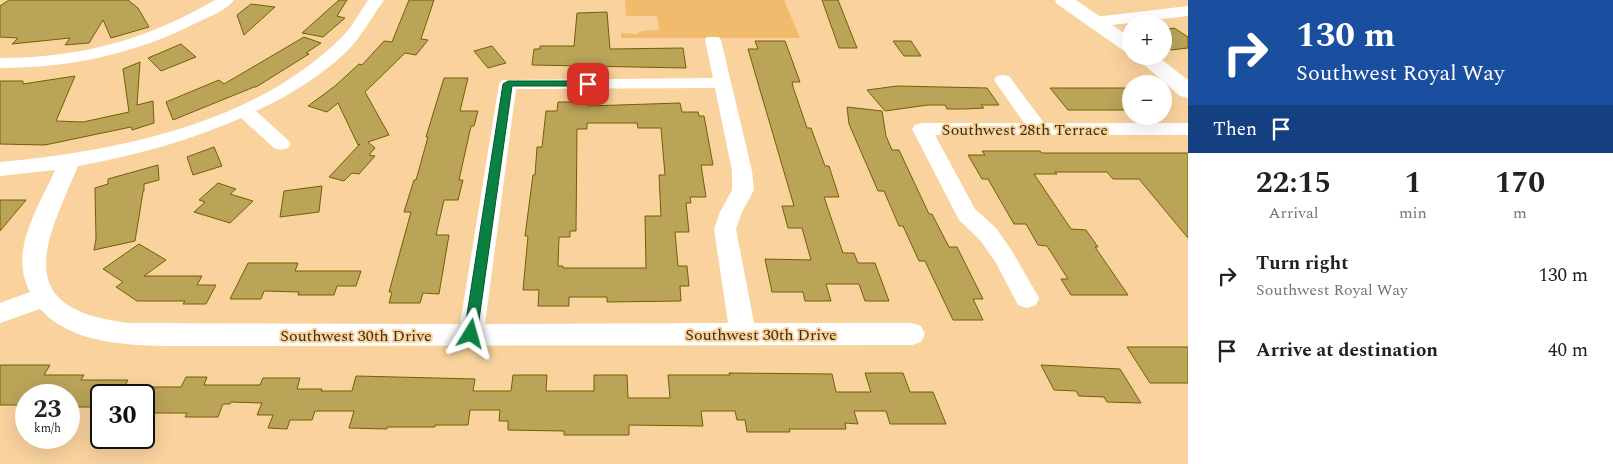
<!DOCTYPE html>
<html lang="en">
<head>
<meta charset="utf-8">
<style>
	body { margin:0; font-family:Spectral,serif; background:#f2f2f2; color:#222; height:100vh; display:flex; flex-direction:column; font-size:19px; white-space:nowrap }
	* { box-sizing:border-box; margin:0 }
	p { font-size:16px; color:#767676 }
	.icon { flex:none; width:28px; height:28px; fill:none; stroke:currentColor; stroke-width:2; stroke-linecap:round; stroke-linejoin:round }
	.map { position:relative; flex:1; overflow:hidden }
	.sheet { display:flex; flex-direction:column; background:#fff; width:425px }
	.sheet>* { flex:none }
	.top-card { background:#1a4fa0; color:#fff; overflow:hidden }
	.fabs { position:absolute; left:1122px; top:15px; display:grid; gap:10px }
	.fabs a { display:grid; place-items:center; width:50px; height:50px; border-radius:50%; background:#fff; box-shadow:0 5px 20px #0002; font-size:25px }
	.speed { position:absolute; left:15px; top:384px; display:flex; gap:10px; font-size:25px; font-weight:700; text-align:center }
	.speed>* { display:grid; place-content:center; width:65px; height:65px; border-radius:50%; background:#fff; box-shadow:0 5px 20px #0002; line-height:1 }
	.speed small { font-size:12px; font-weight:400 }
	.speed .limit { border:2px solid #111; border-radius:8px; background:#fff; color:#111 }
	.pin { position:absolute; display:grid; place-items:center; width:42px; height:42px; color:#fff; margin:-21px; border-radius:10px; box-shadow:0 2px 8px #0006 }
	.me { position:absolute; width:55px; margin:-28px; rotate:8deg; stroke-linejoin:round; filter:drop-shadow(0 0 4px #0008) }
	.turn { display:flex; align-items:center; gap:18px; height:105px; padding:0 25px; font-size:22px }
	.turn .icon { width:65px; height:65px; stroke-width:2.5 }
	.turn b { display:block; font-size:35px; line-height:42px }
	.then { display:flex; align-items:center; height:48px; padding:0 25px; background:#0003; gap:10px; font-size:19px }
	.eta { display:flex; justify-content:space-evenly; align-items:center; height:85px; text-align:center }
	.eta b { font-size:30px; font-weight:700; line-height:35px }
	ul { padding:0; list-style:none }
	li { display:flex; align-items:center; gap:15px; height:75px; padding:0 25px }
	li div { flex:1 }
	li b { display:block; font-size:19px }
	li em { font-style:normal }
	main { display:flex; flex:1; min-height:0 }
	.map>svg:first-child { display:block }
</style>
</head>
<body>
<main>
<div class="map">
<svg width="1188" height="464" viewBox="0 0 1188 464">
	<rect width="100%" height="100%" fill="#f9d29e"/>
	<path fill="#f1bb6d" d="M 625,0 L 784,0 L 800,38 L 621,38 L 621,33 L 636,34 L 642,31 L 659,30 L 657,16 L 626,16 Z"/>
	<path fill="#b9a458" stroke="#746003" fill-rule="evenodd" d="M 9,0 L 128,0 L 138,8 L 149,27 L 111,38 L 103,20 L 89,43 L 65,45 L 70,38 L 12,44 L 18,38 L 0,37 L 0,6 Z
		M 339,0 L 347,0 L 337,16 L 345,18 L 323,37 L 302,33 Z
		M 409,0 L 434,0 L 421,39 L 428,40 L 416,55 L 405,53 L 365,92 L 389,135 L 368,142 L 375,148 L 369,155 L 375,156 L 359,174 L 352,173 L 344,181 L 329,177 L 360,144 L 358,145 L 338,103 L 327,112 L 308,106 L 335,86 L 359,64 L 362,65 L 384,41 L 392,42 Z
		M 822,0 L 838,0 L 857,48 L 839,48 Z
		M 251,4 L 275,7 L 244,35 L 237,15 Z
		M 607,12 L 610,49 L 683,48 L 686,68 L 532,65 L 534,49 L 540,49 L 540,46 L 574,46 L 577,13 Z
		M 1174,28 L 1188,37 L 1188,48 L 1171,50 L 1164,45 L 1164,30 Z
		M 304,37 L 321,43 L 306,53 L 309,54 L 256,87 L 254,87 L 173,120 L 166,102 L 219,80 L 224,84 Z
		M 755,41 L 785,41 L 800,82 L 792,82 L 793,87 L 807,128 L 811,128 L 825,166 L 829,166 L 839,197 L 824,197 L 843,253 L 854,253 L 858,263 L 875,263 L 889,301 L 865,301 L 859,284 L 826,284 L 831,301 L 805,301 L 803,292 L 772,292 L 765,259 L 811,260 L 802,228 L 788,228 L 782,206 L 794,206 L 748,49 L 758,49 Z
		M 893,41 L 911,41 L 921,56 L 904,56 Z
		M 181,44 L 196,57 L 161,71 L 148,58 Z
		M 492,46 L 506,63 L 488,68 L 474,51 Z
		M 140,62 L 137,105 L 153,101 L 154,123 L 132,130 L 131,127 L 45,145 L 0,144 L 0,81 L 23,81 L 23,84 L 75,76 L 56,121 L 83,122 L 129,112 L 123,69 Z
		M 444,78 L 468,78 L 460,111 L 478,111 L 474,126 L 471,126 L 459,180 L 463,180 L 458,200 L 444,200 L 436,235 L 449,235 L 439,294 L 423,293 L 420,303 L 389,303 L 392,292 L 389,292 L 411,212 L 404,212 L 414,180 L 416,180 L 428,137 L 426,137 Z
		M 897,86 L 987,88 L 999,105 L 981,105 L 984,108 L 965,109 L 947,109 L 945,105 L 928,105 L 885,111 L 867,90 Z
		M 1050,88 L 1131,88 L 1131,110 L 1068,110 Z
		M 558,102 L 588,102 L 588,106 L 680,103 L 682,112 L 698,112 L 699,116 L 704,116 L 713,165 L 701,165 L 706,197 L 690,197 L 691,203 L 686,203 L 689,232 L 675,232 L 678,266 L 687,266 L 689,286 L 680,286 L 681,301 L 607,302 L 607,297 L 569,297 L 569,306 L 538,306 L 539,290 L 523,290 L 528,236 L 525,236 L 533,175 L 535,175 L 537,147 L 542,147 L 546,111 L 557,111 ZM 587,123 L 637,123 L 638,128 L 661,128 L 665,175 L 659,175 L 661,216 L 645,216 L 646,268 L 563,268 L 563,266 L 558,266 L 559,237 L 570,237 L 570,231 L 576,231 L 577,129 L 587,129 Z
		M 847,107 L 882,111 L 886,136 L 892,150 L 899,150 L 929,214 L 932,214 L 949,247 L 957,247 L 983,299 L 973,299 L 983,320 L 953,320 L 925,261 L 919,261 L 903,226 L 899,226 L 884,191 L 878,191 L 849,124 Z
		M 214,147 L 222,166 L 193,175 L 187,157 Z
		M 982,151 L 1040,151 L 1042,153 L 1188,153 L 1188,238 L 1139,179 L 1113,179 L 1107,172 L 1055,172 L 1057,174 L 1034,174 L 1071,229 L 1086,230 L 1098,247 L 1095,247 L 1128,295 L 1071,295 L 1061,279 L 1068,279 L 1047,246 L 1038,245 L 1026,224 L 1014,224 L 988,179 L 982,179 L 968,155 L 985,155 Z
		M 158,165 L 159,180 L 144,184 L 144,191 L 143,192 L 135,241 L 94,250 L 96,239 L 95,188 L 108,184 L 108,179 Z
		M 218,183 L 236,189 L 230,194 L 253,201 L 230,223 L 194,212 L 205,202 L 199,200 Z
		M 322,186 L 319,212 L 280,217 L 284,191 Z
		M 0,200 L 26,200 L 0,231 Z
		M 139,244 L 166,260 L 144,276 L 202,276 L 197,285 L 216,285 L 206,304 L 183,304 L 185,301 L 137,301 L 116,287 L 123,282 L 103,269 Z
		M 248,263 L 298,263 L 295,271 L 361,271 L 356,286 L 337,286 L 334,295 L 298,295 L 299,292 L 264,291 L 261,299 L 230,299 Z
		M 1127,347 L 1188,347 L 1188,383 L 1150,383 Z
		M 0,365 L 50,365 L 44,375 L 84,375 L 81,380 L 128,380 L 120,395 L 101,395 L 101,407 L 69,407 L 69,395 L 26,395 L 26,405 L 0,405 Z
		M 1041,365 L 1120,369 L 1141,403 L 1107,402 L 1104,397 L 1079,396 L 1076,391 L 1054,390 Z
		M 729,373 L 832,374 L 836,392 L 871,392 L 865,373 L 903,373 L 910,392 L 933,392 L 946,424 L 890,424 L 886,411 L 854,411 L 858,424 L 845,423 L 846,429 L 789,429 L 790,432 L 747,432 L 745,420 L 737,420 L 735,411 L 701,411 L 703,426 L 629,425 L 629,435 L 564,435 L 564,431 L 508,430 L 508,421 L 499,421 L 500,410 L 470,410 L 468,425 L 435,425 L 435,427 L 387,427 L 387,429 L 349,428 L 354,411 L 315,411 L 312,420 L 290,420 L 287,429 L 268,428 L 273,415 L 257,415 L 262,403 L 231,402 L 230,404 L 223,404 L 218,417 L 185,417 L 187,413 L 144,413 L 144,387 L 181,387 L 186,377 L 207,377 L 204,385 L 260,385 L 263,378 L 300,378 L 297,389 L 322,389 L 321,391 L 352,391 L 356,376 L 475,379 L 473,391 L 511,391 L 513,375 L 547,375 L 546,391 L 594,391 L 594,375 L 627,375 L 628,398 L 670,398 L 668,375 L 730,375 Z"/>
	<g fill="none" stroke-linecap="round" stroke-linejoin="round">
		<path fill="#fff" fill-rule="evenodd" d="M 215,0 L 234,0 C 227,10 209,17 198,22 C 136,54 70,68 0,68 L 0,58 C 80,58 146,40 215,0 Z
			M 368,0 L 384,0 C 374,14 366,28 356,41 C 335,68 286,98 256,111 L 288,140 L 291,144 L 288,148 L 281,150 L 274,148 L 241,118 C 189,141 133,156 78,166 C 45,244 9,309 129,323 L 460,324 L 499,84 L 502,80 L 713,78 L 705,40 L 707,37 L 719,37 L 721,40 L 752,171 L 754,190 L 742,212 L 736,229 L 754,323 L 912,323 L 921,326 L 925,334 L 921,342 L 912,345 L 163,346 C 121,345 70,342 40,309 L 0,323 L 0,303 L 30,292 C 8,251 39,207 55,170 L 0,176 L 0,162 C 117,151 255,124 342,37 C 352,27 360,12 368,0 ZM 715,88 L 732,171 L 732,190 L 720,212 L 714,229 L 728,323 L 485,324 L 516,89 Z
			M 1188,6 L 1188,16 L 1095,27 L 1089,25 L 1087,22 L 1089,19 L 1095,17 Z
			M 1003,75 L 1009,76 L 1044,123 L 1188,123 L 1188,135 L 935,135 L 975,209 L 996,228 L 1012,251 L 1039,298 L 1036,305 L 1027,308 L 1018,305 L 996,263 L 980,240 L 959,220 L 912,129 L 915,125 L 922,123 L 1024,123 L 994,80 L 997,76 Z"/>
		<path fill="#fff" fill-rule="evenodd" d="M 1055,0 L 1076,0 L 1131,38 L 1131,53 L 1124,51 L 1057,4 Z
			M 1134,56 L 1157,56 L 1188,80 L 1188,98 L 1180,96 Z"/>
	</g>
	<path fill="#0b8043" stroke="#07532c" d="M 508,81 L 588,81 L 592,84 L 588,86 L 512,86 L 477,334 L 475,338 L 471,340 L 466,338 L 464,334 L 503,84 Z"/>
	<g text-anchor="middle" stroke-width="4" stroke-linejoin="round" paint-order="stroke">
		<g font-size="16" fill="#3f2c10" stroke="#f9d29e">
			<text x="1025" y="135">Southwest 28th Terrace</text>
			<text x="761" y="340">Southwest 30th Drive</text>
			<text x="356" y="341">Southwest 30th Drive</text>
		</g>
	</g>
</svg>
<div class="fabs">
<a>+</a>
<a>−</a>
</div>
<div class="speed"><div>23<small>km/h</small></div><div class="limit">30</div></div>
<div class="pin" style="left:588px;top:84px;background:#d93025"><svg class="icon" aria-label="arrive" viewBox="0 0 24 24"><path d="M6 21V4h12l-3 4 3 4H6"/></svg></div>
<svg class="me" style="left:471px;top:334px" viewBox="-20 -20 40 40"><path d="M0-17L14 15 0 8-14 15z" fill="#0b8043" stroke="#fff" stroke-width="4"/></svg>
</div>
<section class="sheet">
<div class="top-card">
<div class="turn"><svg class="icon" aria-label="right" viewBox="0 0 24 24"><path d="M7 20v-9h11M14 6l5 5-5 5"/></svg><div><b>130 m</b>Southwest Royal Way</div></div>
<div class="then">Then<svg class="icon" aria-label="arrive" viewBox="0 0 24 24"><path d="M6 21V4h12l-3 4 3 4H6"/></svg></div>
</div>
<div class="eta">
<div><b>22:15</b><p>Arrival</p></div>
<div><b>1</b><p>min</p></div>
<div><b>170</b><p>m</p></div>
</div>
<ul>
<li><svg class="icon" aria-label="right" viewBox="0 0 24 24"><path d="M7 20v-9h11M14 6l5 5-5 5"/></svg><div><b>Turn right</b><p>Southwest Royal Way</p></div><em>130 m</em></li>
<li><svg class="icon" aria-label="arrive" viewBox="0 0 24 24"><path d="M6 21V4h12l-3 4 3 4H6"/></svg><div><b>Arrive at destination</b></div><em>40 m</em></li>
</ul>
</section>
</main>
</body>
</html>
